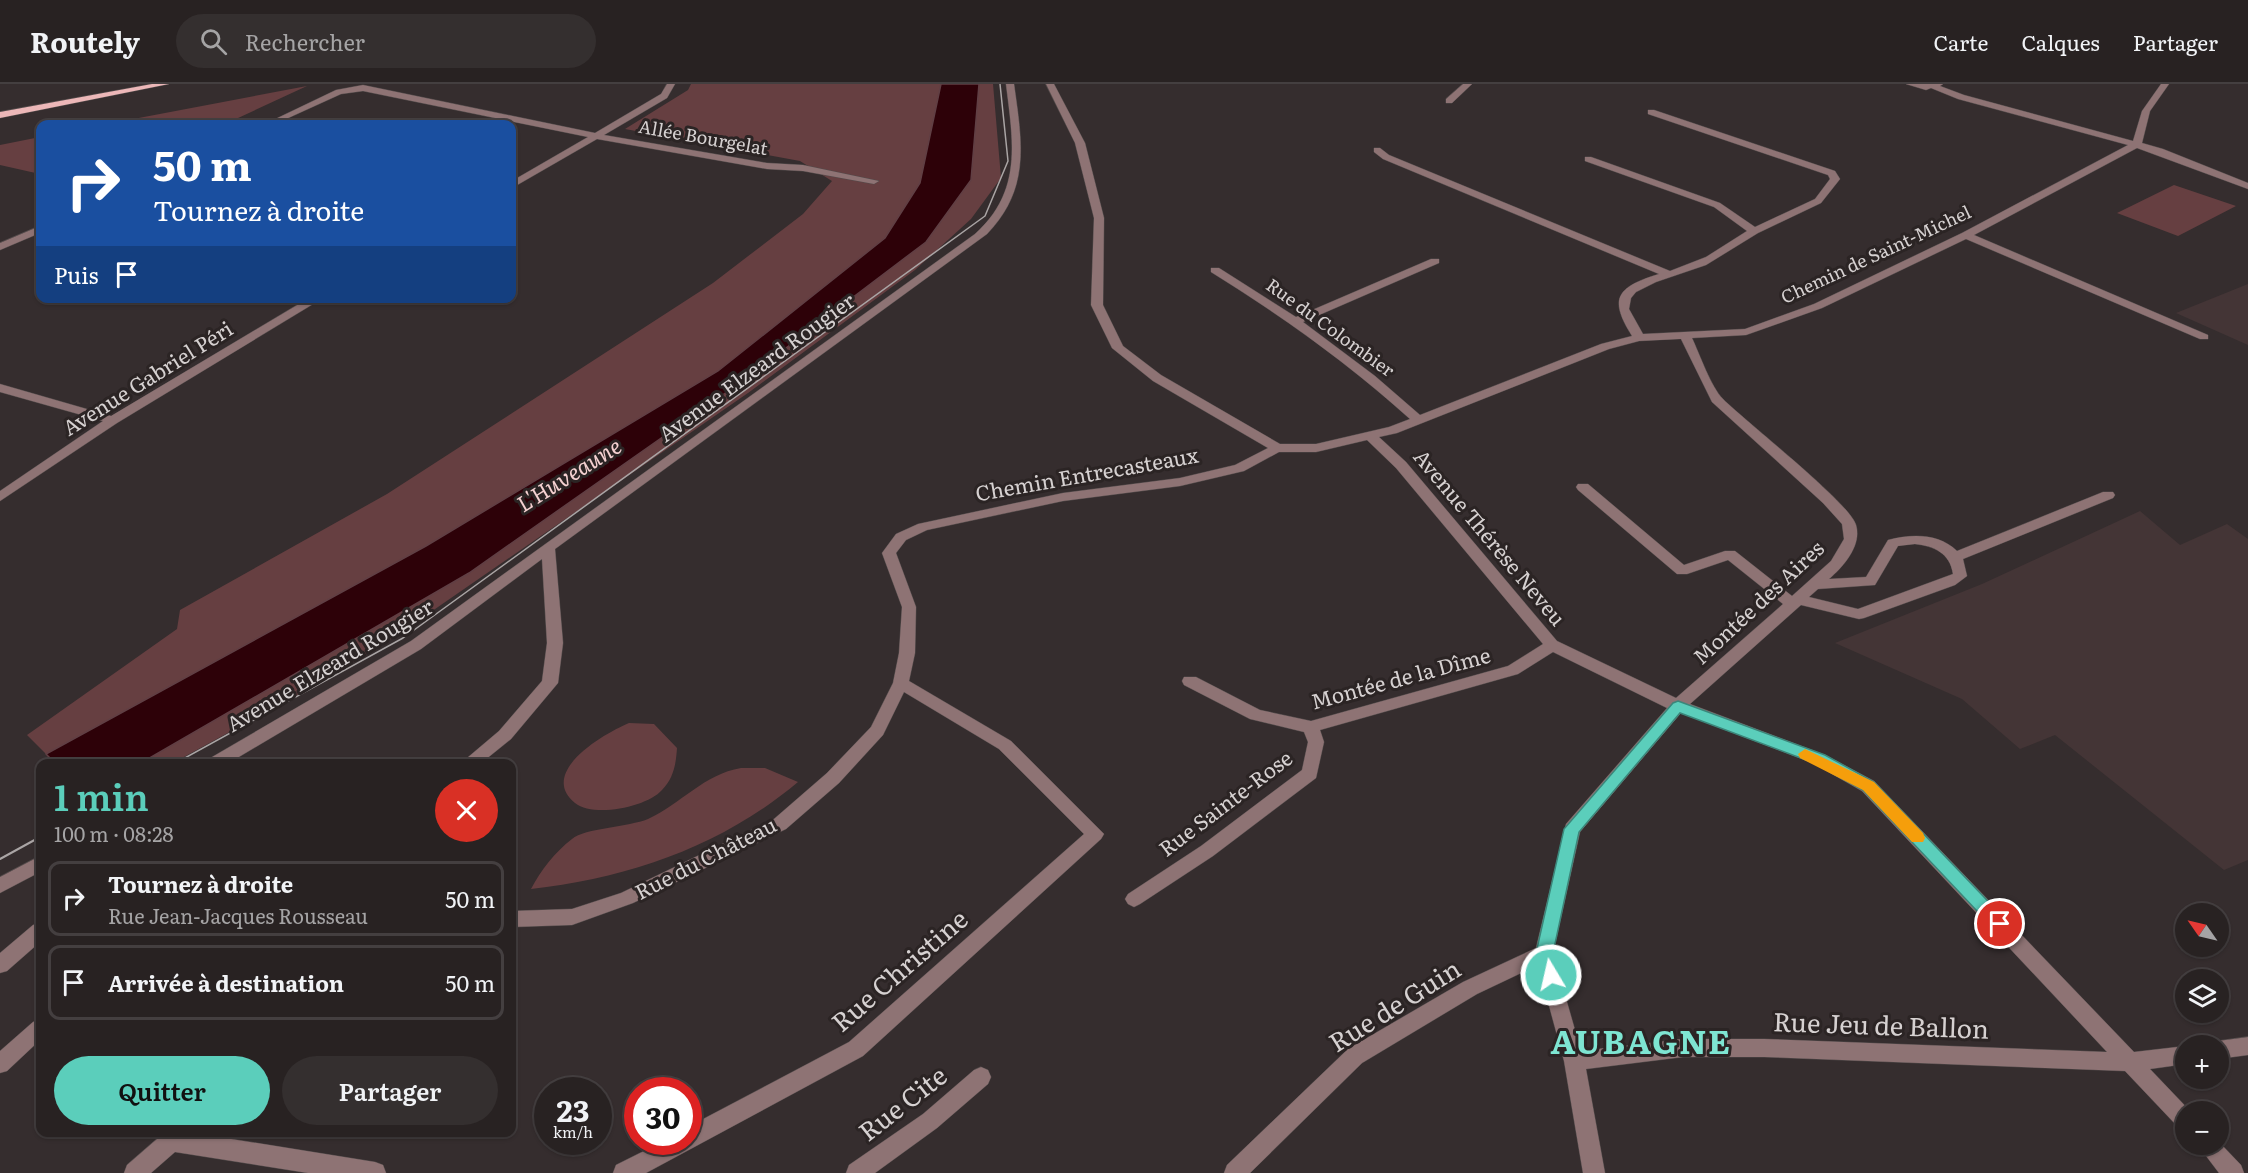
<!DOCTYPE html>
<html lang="fr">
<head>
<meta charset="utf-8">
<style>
	body { margin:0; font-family:Literata,serif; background:#342f2f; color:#f1f3f6; height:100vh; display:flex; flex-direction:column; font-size:22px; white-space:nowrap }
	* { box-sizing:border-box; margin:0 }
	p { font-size:20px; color:#a5a4a5 }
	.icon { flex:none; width:33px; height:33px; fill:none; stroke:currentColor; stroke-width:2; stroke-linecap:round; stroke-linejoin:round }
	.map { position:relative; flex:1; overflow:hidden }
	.panel { position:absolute; left:36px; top:675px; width:480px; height:378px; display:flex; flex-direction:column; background:#282222; border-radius:12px; box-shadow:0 2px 4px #0004,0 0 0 2px #443f40 }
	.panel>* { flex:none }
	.guide { position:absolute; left:36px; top:36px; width:480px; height:183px; border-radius:12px; box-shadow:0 2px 4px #0004,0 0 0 2px #443f40; background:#1a4fa0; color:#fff; overflow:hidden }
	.needle { width:39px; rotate:304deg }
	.buttons { position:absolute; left:2175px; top:819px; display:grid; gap:12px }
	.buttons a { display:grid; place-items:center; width:54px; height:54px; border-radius:50%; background:#282222; box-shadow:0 2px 4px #0004,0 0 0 2px #443f40; font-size:30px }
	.speed { position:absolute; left:534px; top:993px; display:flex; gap:12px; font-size:30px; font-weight:700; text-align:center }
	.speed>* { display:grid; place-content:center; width:78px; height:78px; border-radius:50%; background:#282222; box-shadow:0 2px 4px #0004,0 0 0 2px #443f40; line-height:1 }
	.speed small { font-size:15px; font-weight:400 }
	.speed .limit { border:9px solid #d22; background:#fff; color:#111 }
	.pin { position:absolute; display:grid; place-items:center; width:51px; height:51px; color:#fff; margin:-26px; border:3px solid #fff; border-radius:50%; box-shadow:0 2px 6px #0007 }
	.me { position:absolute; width:66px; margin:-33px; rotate:351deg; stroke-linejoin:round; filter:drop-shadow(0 0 4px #0008) }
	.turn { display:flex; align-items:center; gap:21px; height:126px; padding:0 18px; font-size:27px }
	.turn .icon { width:78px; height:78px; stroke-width:2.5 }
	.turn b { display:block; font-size:42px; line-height:51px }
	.then { display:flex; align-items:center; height:57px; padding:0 18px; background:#0003; gap:12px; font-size:22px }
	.round { display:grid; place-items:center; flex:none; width:63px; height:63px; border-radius:32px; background:#342f2f }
	.summary { display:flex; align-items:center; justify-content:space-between; height:102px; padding:0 18px }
	h1 { font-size:36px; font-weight:600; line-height:45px; color:#5bcebb }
	.cta { display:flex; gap:12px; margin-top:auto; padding:12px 18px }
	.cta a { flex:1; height:69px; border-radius:36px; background:#5bcebb; color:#111; font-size:24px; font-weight:600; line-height:69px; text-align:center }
	.cta a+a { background:#342f2f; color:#f1f3f6 }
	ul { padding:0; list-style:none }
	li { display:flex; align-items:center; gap:18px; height:75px; margin:0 12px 9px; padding:0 6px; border:3px solid #443f40; border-radius:12px }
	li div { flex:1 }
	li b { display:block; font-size:22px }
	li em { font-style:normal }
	header { display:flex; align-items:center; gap:36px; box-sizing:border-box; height:84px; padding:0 30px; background:#282222; border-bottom:2px solid #443f40 }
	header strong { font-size:28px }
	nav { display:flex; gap:33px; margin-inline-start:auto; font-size:21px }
	.search { width:420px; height:54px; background:#342f2f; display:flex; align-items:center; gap:15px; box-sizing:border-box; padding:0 21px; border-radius:33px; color:#a5a4a5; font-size:22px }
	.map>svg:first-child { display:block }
</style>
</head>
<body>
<header>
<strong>Routely</strong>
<div class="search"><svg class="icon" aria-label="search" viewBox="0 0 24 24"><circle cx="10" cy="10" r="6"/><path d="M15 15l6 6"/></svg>Rechercher</div>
<nav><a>Carte</a><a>Calques</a><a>Partager</a></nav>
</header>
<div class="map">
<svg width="2248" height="1089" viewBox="0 0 2248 1089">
	<rect width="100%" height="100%" fill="#352d2e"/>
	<path fill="#443536" d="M 2248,200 L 2248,261 L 2176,229 Z
		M 2140,427 L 2180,461 L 2227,440 L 2248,455 L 2248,776 L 2224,786 L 2055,651 L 2020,665 L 1962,615 L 1835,559 L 1982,500 Z"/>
	<path fill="#663f41" d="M 691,0 L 993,0 L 1001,94 L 971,135 L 915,186 L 748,309 L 396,552 L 299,610 L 173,679 L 55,679 L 27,651 L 177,545 L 180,526 L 387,410 L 713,199 L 803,130 L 832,97 L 800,77 L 625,45 L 688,6 Z
		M 307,2 L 225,40 L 107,40 Z
		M 40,53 L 40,90 L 0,81 L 0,61 Z
		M 2174,101 L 2236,122 L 2178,152 L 2117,129 Z
		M 629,639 L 654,640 L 677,664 C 676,679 674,694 662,706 C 647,723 594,734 575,719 C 537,688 605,649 629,639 Z
		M 741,684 L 765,684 L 798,698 C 722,762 629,794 531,805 C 541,786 555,768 572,755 C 585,744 629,743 648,735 C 681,720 704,690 741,684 Z"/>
	<path fill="#2d0108" stroke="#603f44" stroke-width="1.5" d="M 941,0 L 979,0 L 971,96 L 926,158 L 741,298 L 469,489 L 141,679 L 55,679 L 46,670 L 426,462 L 718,287 L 885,154 L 920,99 Z"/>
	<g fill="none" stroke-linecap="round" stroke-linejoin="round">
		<defs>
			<path id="minor" d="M 667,0 L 675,0 L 667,14 L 604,51 L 767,79 L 803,81 L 879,97 L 874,100 L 803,87 L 767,85 L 597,55 L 512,104 L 512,97 L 588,53 L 363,7 L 341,10 L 275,40 L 265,40 L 336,6 L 363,1 L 595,49 L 661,10 Z
				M 1006,0 L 1014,0 C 1022,58 1031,104 987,150 L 555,465 L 563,559 L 558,599 L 511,655 L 480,680 L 460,680 L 499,647 L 542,597 L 547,559 L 542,475 L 421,565 L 227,680 L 205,680 L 207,676 L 411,557 L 975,150 C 1023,107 1013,57 1006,0 Z
				M 1046,0 L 1054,0 L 1085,59 L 1104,134 L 1103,221 L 1123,262 L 1161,291 L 1280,360 L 1316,360 L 1389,343 L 1410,335 C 1348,279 1282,232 1211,188 L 1211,184 L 1219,184 L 1296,233 L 1431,175 L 1439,175 L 1439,179 L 1303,238 L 1375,292 L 1420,331 L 1601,260 L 1632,252 C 1608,214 1617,203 1659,190 L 1383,75 L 1374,68 L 1374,64 L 1380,64 L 1389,71 L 1670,187 L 1706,173 L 1747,147 L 1714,123 L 1585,77 L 1585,73 L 1591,73 L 1720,119 L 1755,143 L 1815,115 L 1830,95 L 1828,91 L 1648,30 L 1648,26 L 1654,26 L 1835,87 L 1840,95 L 1821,119 L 1758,149 L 1706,181 L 1656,198 L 1636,208 L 1631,214 L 1629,225 L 1643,250 L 1745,245 L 1814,220 L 1962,149 L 2128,61 L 1958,15 L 1931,4 L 1926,6 L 1906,0 L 1943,0 L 1940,2 L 1964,11 L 2133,57 L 2142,27 L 2161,0 L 2169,0 L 2150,27 L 2142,59 L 2163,65 L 2248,99 L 2248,105 L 2137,64 L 1974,151 L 2208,251 L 2208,255 L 2200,255 L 1966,155 L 1822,224 L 1746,251 L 1692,254 C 1700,271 1711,303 1723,315 C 1746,338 1850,419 1856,441 C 1862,461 1844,482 1829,495 L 1866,493 L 1888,456 C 1912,450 1938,449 1957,467 L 2103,408 L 2113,408 L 2115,411 L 2113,414 L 1963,475 L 1967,492 L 1955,501 L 1864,534 L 1859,535 L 1801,521 L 1690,620 L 1825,671 L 1874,697 L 2134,968 L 2186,962 L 2186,980 L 2150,985 L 2191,1028 L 2186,1028 L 2186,1047 L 2179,1044 L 2125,987 L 1764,973 L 1683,973 L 1586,985 L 1605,1089 L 1583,1089 L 1564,977 L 1538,881 L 1477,910 L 1362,979 L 1250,1089 L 1224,1089 L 1227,1081 L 1348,965 L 1463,898 L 1536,864 L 1566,740 L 1667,624 L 1553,568 L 1518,590 L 1320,646 L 1324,658 L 1316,694 L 1213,772 L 1140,820 L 1134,823 L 1128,820 L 1125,815 L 1128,810 L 1201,762 L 1302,686 L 1308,658 L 1304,648 L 1250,635 L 1184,601 L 1182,597 L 1184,593 L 1196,593 L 1260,626 L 1311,637 L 1508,582 L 1543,560 L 1396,384 L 1367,356 L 1316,368 L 1279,368 L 1244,387 L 1180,402 L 1063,417 L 927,446 L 906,456 L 896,469 L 916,523 L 915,569 L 909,597 L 1011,657 L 1104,750 L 1101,755 L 863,972 L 646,1089 L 613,1089 L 616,1081 L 662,1058 L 688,1058 L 688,1043 L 849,958 L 1084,750 L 999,665 L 904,608 L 883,651 L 839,699 L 786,745 L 633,819 L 572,841 L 512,843 L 512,827 L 572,825 L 621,809 L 774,735 L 827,689 L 871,643 L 893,599 L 899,569 L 902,523 L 882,469 L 896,450 L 918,440 L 1063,409 L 1180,394 L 1235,381 L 1268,364 L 1153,297 L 1112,264 L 1091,221 L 1094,134 L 1075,59 ZM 1681,255 L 1712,318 L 1823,419 L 1842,440 L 1844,455 L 1831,477 L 1792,512 L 1735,467 L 1725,467 L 1684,481 L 1588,400 L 1578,400 L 1576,403 L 1578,406 L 1677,490 L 1687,490 L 1728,476 L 1783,520 L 1676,614 L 1557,557 L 1406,378 L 1379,353 L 1397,349 L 1609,265 L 1639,257 ZM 1915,460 C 1934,462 1950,469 1953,490 L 1858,525 L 1809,513 L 1818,505 L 1875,501 L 1898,462 ZM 1681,629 L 1813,679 L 1862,707 L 2107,968 L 1764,955 L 1683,955 L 1581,967 L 1553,869 L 1580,748 Z
				M 1463,0 L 1472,0 L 1452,19 L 1446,19 L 1446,15 Z
				M 40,142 L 40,149 L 0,166 L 0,159 Z
				M 309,214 L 323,214 L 117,339 L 0,417 L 0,407 L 103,337 L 0,308 L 0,300 L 111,332 Z
				M 40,772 L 40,788 L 0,809 L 0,793 Z
				M 40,839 L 40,858 L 7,887 L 0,889 L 0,869 L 33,841 Z
				M 40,935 L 40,956 L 7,987 L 0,989 L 0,967 L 33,938 Z
				M 2248,953 L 2248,971 L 2218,975 L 2218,962 L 2210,962 L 2218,957 Z
				M 981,983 L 988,986 L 991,993 L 988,1000 L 937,1044 L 875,1089 L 846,1089 L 849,1081 L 923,1030 L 974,986 Z
				M 165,1048 L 188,1048 L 375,1078 L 383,1081 L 386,1089 L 308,1089 L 175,1068 L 151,1089 L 124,1089 L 127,1081 Z
				M 2218,1057 L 2241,1081 L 2244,1089 L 2219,1089 L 2197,1060 L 2218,1060 Z"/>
			<path id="major" d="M 152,0 L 169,0 L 0,34 L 0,28 Z"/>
		</defs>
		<use href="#minor" stroke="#524b4b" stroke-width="1"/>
		<use href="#major" stroke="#524b4b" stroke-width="1"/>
		<use href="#minor" fill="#8e7374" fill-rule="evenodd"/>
		<use href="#major" fill="#ecb7b8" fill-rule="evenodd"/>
		<path stroke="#aaa5a5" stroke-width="1.5" d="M 174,680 L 403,554 L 985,132 L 1008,77 L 1000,0"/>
		<path stroke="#aaa5a5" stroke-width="2" d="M 0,775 L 40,753"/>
	</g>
	<path fill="#5bcebb" stroke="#3b867a" stroke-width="1.5" d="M 1678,617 L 1825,671 L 1874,698 L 2005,835 L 2008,840 L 2005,845 L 1994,845 L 1863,706 L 1814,679 L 1680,629 L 1579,748 L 1553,869 L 1559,891 L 1557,896 L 1551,898 L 1544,896 L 1536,869 L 1564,745 L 1673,619 Z"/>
	<path fill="#f59e0b" d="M 1805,665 L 1874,698 L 1923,749 L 1925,754 L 1923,758 L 1912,758 L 1863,706 L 1800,674 L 1798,670 Z"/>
	<g text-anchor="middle" stroke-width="6" stroke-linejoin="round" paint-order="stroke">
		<g font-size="18" fill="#d6d1d1" stroke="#2b2424">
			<text transform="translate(703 54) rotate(10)" y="6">Allée Bourgelat</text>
			<text transform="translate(1876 171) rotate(-25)" y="6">Chemin de Saint-Michel</text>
			<text transform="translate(1330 244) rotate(36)" y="6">Rue du Colombier</text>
		</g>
		<g font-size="21" fill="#d6d1d1" stroke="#2b2424">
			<text transform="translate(757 284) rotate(-36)" y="7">Avenue Elzeard Rougier</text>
			<text transform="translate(148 295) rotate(-32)" y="7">Avenue Gabriel Péri</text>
			<text transform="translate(1087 391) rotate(-10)" y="7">Chemin Entrecasteaux</text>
			<text transform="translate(1489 454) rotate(50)" y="7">Avenue Thérèse Neveu</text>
			<text transform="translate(1759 519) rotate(-43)" y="7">Montée des Aires</text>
			<text transform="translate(330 582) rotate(-31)" y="7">Avenue Elzeard Rougier</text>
			<text transform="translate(1401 595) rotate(-15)" y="7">Montée de la Dîme</text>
			<text transform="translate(1226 720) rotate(-37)" y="7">Rue Sainte-Rose</text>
			<text transform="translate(706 775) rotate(-27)" y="7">Rue du Château</text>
		</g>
		<g font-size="22" font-style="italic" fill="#f5d1d1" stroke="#2b2424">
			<text transform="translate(569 391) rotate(-32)" y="8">L'Huveaune</text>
		</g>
		<g font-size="26" fill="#d6d1d1" stroke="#2b2424">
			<text transform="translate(900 887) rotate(-41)" y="9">Rue Christine</text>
			<text transform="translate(1395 922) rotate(-32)" y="9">Rue de Guin</text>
			<text transform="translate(1881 942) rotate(2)" y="9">Rue Jeu de Ballon</text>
			<text transform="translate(903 1020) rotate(-38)" y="9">Rue Cite</text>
		</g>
		<g font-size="33" font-weight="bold" letter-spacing="1.5" fill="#7ee5d2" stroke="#2b2424">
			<text x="1641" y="970">AUBAGNE</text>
		</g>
	</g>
</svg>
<div class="buttons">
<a><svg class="needle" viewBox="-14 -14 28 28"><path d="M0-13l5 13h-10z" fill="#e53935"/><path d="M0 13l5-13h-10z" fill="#a5a4a5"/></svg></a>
<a><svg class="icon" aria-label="layers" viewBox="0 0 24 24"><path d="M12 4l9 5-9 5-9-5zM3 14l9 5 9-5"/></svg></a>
<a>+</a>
<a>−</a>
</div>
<div class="speed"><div>23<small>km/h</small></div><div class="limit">30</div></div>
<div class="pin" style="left:2000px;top:840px;background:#d93025"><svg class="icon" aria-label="arrive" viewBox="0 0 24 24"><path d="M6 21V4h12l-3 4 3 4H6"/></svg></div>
<svg class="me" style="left:1551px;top:891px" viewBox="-20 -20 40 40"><circle r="17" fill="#5bcebb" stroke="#fff" stroke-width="3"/><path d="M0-11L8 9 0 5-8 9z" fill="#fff"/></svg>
<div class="guide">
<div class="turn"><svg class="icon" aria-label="right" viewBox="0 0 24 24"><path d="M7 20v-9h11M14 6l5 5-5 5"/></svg><div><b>50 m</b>Tournez à droite</div></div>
<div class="then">Puis<svg class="icon" aria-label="arrive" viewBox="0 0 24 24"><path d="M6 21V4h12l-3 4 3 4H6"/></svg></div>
</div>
<section class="panel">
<div class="summary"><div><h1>1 min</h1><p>100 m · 08:28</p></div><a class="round" style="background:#d93025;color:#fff"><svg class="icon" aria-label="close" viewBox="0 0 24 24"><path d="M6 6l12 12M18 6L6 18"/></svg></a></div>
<ul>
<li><svg class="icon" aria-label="right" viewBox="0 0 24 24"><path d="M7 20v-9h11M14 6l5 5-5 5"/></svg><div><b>Tournez à droite</b><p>Rue Jean-Jacques Rousseau</p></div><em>50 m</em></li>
<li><svg class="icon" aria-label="arrive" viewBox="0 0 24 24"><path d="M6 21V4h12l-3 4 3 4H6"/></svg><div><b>Arrivée à destination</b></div><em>50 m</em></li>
</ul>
<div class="cta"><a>Quitter</a><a>Partager</a></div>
</section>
</div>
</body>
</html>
